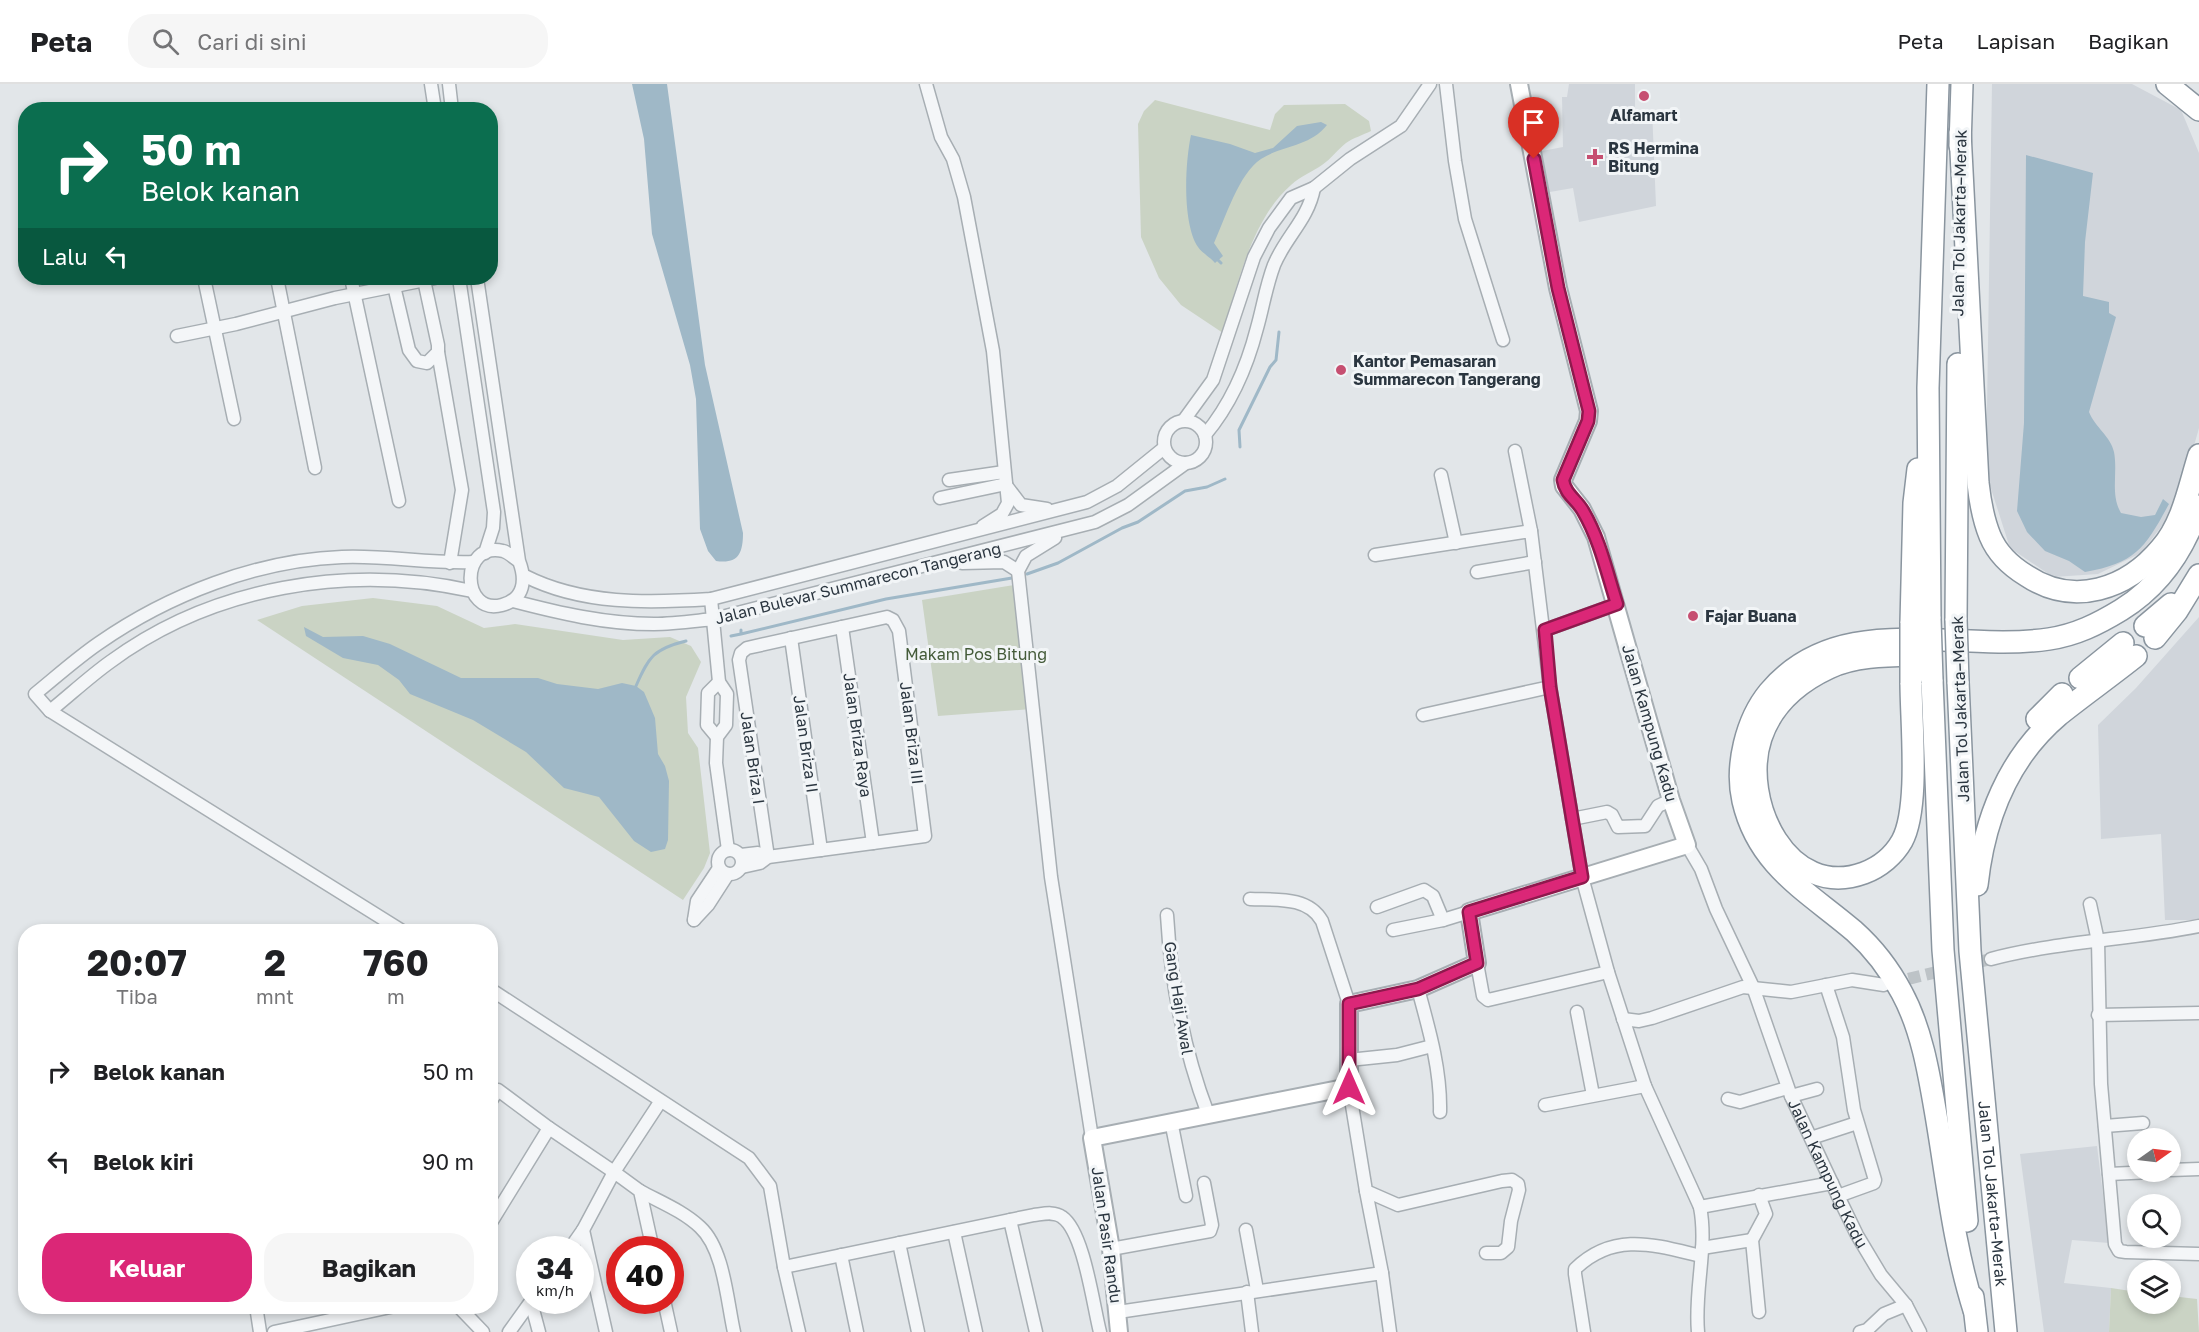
<!DOCTYPE html>
<html lang="id">
<head>
<meta charset="utf-8">
<style>
	body { margin:0; font-family:"Golos Text",sans-serif; background:#f6f6f6; color:#202124; height:100vh; display:flex; flex-direction:column; font-size:22px; white-space:nowrap }
	* { box-sizing:border-box; margin:0 }
	p { font-size:20px; color:#757577 }
	.icon { flex:none; width:33px; height:33px; fill:none; stroke:currentColor; stroke-width:2; stroke-linecap:round; stroke-linejoin:round }
	.map { position:relative; flex:1; overflow:hidden }
	.sheet { position:absolute; left:18px; top:840px; width:480px; height:390px; display:flex; flex-direction:column; background:#fff; border-radius:24px; box-shadow:0 3px 9px #0003 }
	.sheet>* { flex:none }
	.hud { position:absolute; left:18px; top:18px; width:480px; height:183px; border-radius:24px; box-shadow:0 3px 9px #0003; background:#0b6e4f; color:#fff; overflow:hidden }
	.needle { width:39px; rotate:76deg }
	.buttons { position:absolute; left:2127px; top:1044px; display:grid; gap:12px }
	.buttons a { display:grid; place-items:center; width:54px; height:54px; border-radius:50%; background:#fff; box-shadow:0 3px 9px #0003; font-size:30px }
	.speed { position:absolute; left:516px; top:1152px; display:flex; gap:12px; font-size:30px; font-weight:700; text-align:center }
	.speed>* { display:grid; place-content:center; width:78px; height:78px; border-radius:50%; background:#fff; box-shadow:0 3px 9px #0003; line-height:1 }
	.speed small { font-size:15px; font-weight:400 }
	.speed .limit { border:9px solid #d22; background:#fff; color:#111 }
	.pin { position:absolute; display:grid; place-items:center; width:51px; height:51px; color:#fff; margin:-62px -26px; border-radius:50% 50% 50% 0; rotate:-45deg; box-shadow:0 0 6px #0007 }
	.pin .icon { rotate:45deg }
	.me { position:absolute; width:66px; margin:-33px; rotate:0deg; stroke-linejoin:round; filter:drop-shadow(0 0 4px #0008) }
	.turn { display:flex; align-items:center; gap:21px; height:126px; padding:0 24px; font-size:27px }
	.turn .icon { width:78px; height:78px; stroke-width:2.5 }
	.turn b { display:block; font-size:42px; line-height:51px }
	.then { display:flex; align-items:center; height:57px; padding:0 24px; background:#0003; gap:12px; font-size:22px }
	.eta { display:flex; justify-content:space-evenly; align-items:center; height:102px; text-align:center }
	.eta b { font-size:36px; font-weight:700; line-height:42px }
	.button { display:flex; gap:12px; margin-top:auto; padding:12px 24px }
	.button a { flex:1; height:69px; border-radius:24px; background:#db2777; color:#fff; font-size:24px; font-weight:700; line-height:69px; text-align:center }
	.button a+a { background:#f6f6f6; color:#202124 }
	ul { padding:0; list-style:none }
	li { display:flex; align-items:center; gap:18px; height:90px; padding:0 24px }
	li div { flex:1 }
	li b { display:block; font-size:22px }
	li em { font-style:normal }
	header { display:flex; align-items:center; gap:36px; box-sizing:border-box; height:84px; padding:0 30px; background:#fff; border-bottom:2px solid #e0e0e0 }
	header strong { font-size:28px }
	nav { display:flex; gap:33px; margin-inline-start:auto; font-size:21px }
	.search { width:420px; height:54px; background:#f6f6f6; display:flex; align-items:center; gap:15px; box-sizing:border-box; padding:0 21px; border-radius:24px; color:#757577; font-size:22px }
	.map>svg:first-child { display:block }
</style>
</head>
<body>
<header>
<strong>Peta</strong>
<div class="search"><svg class="icon" aria-label="search" viewBox="0 0 24 24"><circle cx="10" cy="10" r="6"/><path d="M15 15l6 6"/></svg>Cari di sini</div>
<nav><a>Peta</a><a>Lapisan</a><a>Bagikan</a></nav>
</header>
<div class="map">
<svg width="2199" height="1248" viewBox="0 0 2199 1248">
	<rect width="100%" height="100%" fill="#e2e6e9"/>
	<path fill="#d0d5db" d="M 1569,0 L 1635,0 L 1635,25 L 1652,25 L 1656,122 L 1579,138 L 1573,104 L 1544,109 L 1537,68 L 1563,63 L 1562,13 L 1567,13 Z
		M 1992,0 L 2132,0 L 2181,26 L 2199,69 L 2199,344 L 2177,422 L 2141,469 L 2098,490 L 2053,493 L 2010,464 L 1986,389 Z
		M 2199,533 L 2199,836 L 2165,836 L 2161,750 L 2101,755 L 2098,641 L 2136,604 Z
		M 2097,1062 L 2109,1159 L 2072,1156 L 2064,1199 L 2111,1204 L 2109,1248 L 2044,1248 L 2020,1070 Z"/>
	<path fill="#cad3c4" d="M 1155,16 L 1270,46 L 1275,30 L 1284,21 L 1345,20 L 1369,37 L 1371,47 C 1363,51 1353,54 1346,59 C 1338,65 1331,75 1322,81 C 1312,88 1301,92 1291,101 C 1252,135 1237,201 1223,249 L 1181,221 L 1159,194 L 1141,153 L 1138,40 L 1144,27 Z
		M 1014,501 L 1031,625 L 938,632 L 922,516 Z
		M 373,514 L 437,522 L 484,544 L 515,540 L 623,556 L 670,553 L 691,562 L 701,578 L 686,613 L 688,649 L 698,664 L 710,769 L 704,784 L 683,816 L 257,536 L 302,522 Z
		M 2111,1204 L 2137,1208 L 2138,1220 L 2170,1220 L 2171,1212 L 2197,1215 L 2199,1248 L 2109,1248 Z"/>
	<path fill="#9fb8c7" d="M 632,0 L 667,0 L 705,281 L 743,449 C 743,470 738,480 716,477 L 708,467 L 700,445 L 696,315 L 690,281 L 652,150 L 644,55 Z
		M 1321,38 L 1327,41 C 1310,63 1282,61 1261,75 C 1239,89 1225,135 1214,159 L 1223,172 L 1215,179 C 1210,173 1202,169 1198,163 C 1182,139 1185,79 1191,51 L 1230,60 L 1255,69 L 1273,64 L 1297,42 Z
		M 2026,71 L 2093,89 L 2085,158 L 2083,212 L 2109,218 L 2109,229 L 2116,233 L 2089,328 C 2095,343 2111,353 2114,368 C 2118,389 2110,410 2121,429 L 2141,433 L 2155,431 L 2163,415 L 2169,420 C 2145,464 2136,479 2085,488 L 2069,477 L 2045,467 L 2027,448 L 2017,427 L 2024,339 Z
		M 304,543 L 323,553 L 363,552 L 390,560 L 461,594 L 538,594 L 557,600 L 598,605 L 622,599 L 636,602 L 644,608 L 655,634 L 658,670 L 665,682 L 669,697 L 668,756 L 665,765 L 651,768 L 634,757 L 599,713 L 564,704 L 526,668 L 473,636 L 410,610 L 399,596 L 378,581 L 343,574 L 306,552 Z"/>
	<g fill="none" stroke-linecap="round" stroke-linejoin="round">
		<path stroke="#9fb8c7" stroke-width="3" d="M 1218,176 L 1221,179
			M 1240,363 L 1239,346 L 1270,283 L 1276,276 L 1279,248
			M 1027,490 L 1058,479 L 1122,444 L 1138,438 L 1185,407 L 1207,403 L 1225,395
			M 741,550 L 886,515 L 1012,494
			M 731,552 L 741,550 L 741,546
			M 636,602 C 649,572 654,565 686,557"/>
		<path stroke="#bdc3c7" stroke-width="12" stroke-dasharray="12 6" stroke-linecap="butt" d="M 1891,899 L 1991,875"/>
		<defs>
			<g id="street">
				<path d="M 431,0 L 435,26"/>
				<path d="M 449,0 L 452,26"/>
				<path d="M 926,0 L 941,53 L 953,75 L 964,113 L 993,267 L 1008,419 L 1002,430 L 983,442"/>
				<path d="M 1446,0 L 1455,77 L 1465,135 L 1503,256"/>
				<path d="M 204,194 L 234,335"/>
				<path d="M 277,194 L 315,384"/>
				<path d="M 351,194 L 399,417"/>
				<path d="M 459,194 L 494,428 L 493,444 L 485,469"/>
				<path d="M 477,194 L 519,477 C 526,495 525,515 502,521 C 461,532 459,457 503,467 C 508,468 514,474 519,477"/>
				<path d="M 394,202 L 409,266 L 417,277 L 427,279 L 438,268 L 438,261 L 424,196"/>
				<path d="M 177,252 L 236,240 L 335,214 L 435,194"/>
				<path d="M 438,268 L 462,406 L 450,479"/>
				<path d="M 1184,336 L 1213,296 L 1254,173 L 1269,144 L 1291,114 L 1314,104 L 1350,75 L 1401,42 L 1430,0"/>
				<circle cx="1185" cy="358" r="21"/>
				<path d="M 1205,351 C 1231,320 1247,283 1257,244 C 1263,223 1266,202 1274,181 C 1286,152 1308,136 1314,104"/>
				<path d="M 1515,367 L 1531,447 L 1550,603 L 1582,793 L 1608,888 L 1645,1002 L 1700,1123 C 1708,1164 1694,1206 1698,1248"/>
				<path d="M 1441,391 L 1456,459"/>
				<path d="M 949,396 L 1004,388"/>
				<path d="M 1008,404 L 1021,421 L 1047,425"/>
				<path d="M 940,414 L 1006,400"/>
				<path d="M 1055,454 L 1026,472 L 1018,487 L 1051,793 L 1092,1054"/>
				<path d="M 1375,471 L 1531,447"/>
				<path d="M 962,479 L 1004,478 L 1018,487"/>
				<path d="M 1477,488 L 1535,478"/>
				<path d="M 525,492 C 582,521 648,519 711,515 L 1087,418 L 1117,402 L 1164,364"/>
				<path d="M 711,515 L 719,598 L 727,610 L 726,641 L 717,653 L 716,679 L 728,766"/>
				<path d="M 513,517 C 559,529 605,540 654,540 C 674,540 694,537 714,535 L 1095,438 L 1128,421 L 1186,379"/>
				<path d="M 842,543 L 873,759"/>
				<path d="M 1545,546 L 1617,520"/>
				<path d="M 791,554 L 821,766"/>
				<path d="M 50,627 C 70,611 89,593 110,578 C 213,502 349,480 472,507"/>
				<path d="M 1423,631 L 1550,603"/>
				<path d="M 717,653 L 707,641 L 708,609 L 719,598"/>
				<path d="M 1572,735 L 1607,728 L 1612,731 L 1618,743 L 1645,742 L 1658,722 L 1671,716"/>
				<path id="s1" d="M 1687,761 L 1701,785 L 1716,825 L 1753,903 L 1791,1012 L 1838,1112 L 1857,1151 L 1881,1191 L 1906,1221 L 1920,1248"/>
				<circle cx="730" cy="778" r="12"/>
				<path d="M 741,771 L 758,769 L 768,773"/>
				<path d="M 742,783 L 760,779 L 768,773 L 925,752 L 899,547 L 893,536 L 887,533 L 747,564 L 741,569 L 739,576 L 768,773"/>
				<path d="M 1250,815 C 1276,816 1308,812 1322,837 L 1349,920"/>
				<path d="M 2090,820 L 2098,857 L 2101,1000 L 2115,1160 L 2119,1167 L 2126,1168 L 2199,1170"/>
				<path d="M 1377,823 L 1424,806 L 1433,812 L 1443,836 L 1469,828"/>
				<path d="M 1167,831 C 1171,901 1183,964 1208,1030"/>
				<path d="M 694,836 L 697,817 L 719,784"/>
				<path d="M 694,836 L 708,821 L 728,790"/>
				<path d="M 1393,846 L 1443,836"/>
				<path d="M 404,848 L 50,627 L 35,610 C 56,593 77,574 99,559 C 168,511 257,476 342,473 C 386,471 430,480 474,478"/>
				<path d="M 1991,875 C 2059,857 2130,856 2199,842"/>
				<path d="M 1477,879 L 1483,912 L 1488,916 L 1608,888"/>
				<path d="M 1826,901 L 1843,953 L 1854,1026 L 1875,1096 L 1874,1099 L 1838,1112"/>
				<path d="M 490,905 L 749,1074 L 770,1102 L 784,1183 L 1034,1131 C 1043,1130 1054,1127 1062,1133 C 1084,1148 1093,1221 1100,1248"/>
				<path d="M 1418,905 C 1429,945 1441,986 1440,1028"/>
				<path d="M 1577,928 L 1593,1011"/>
				<path d="M 2098,931 L 2199,929"/>
				<path d="M 1623,935 L 1639,937 L 1652,934 L 1743,903 L 1791,908 L 1852,896 L 1884,901"/>
				<path d="M 1349,976 L 1397,971 L 1432,962"/>
				<path d="M 1349,1003 L 1366,1107 L 1398,1121 L 1502,1097 L 1512,1096 L 1518,1100 L 1519,1106 L 1511,1137 L 1508,1163 L 1501,1169 L 1486,1169"/>
				<path d="M 1791,1012 L 1817,1005"/>
				<path d="M 1728,1015 L 1740,1018 L 1787,1004"/>
				<path d="M 490,1018 L 498,1006 L 549,1044"/>
				<path d="M 1545,1021 L 1645,1002"/>
				<path d="M 1171,1037 L 1186,1112"/>
				<path d="M 2105,1042 L 2143,1039"/>
				<path d="M 1811,1054 L 1857,1039"/>
				<path d="M 2170,1086 L 2199,1085"/>
				<path d="M 2109,1090 L 2152,1088"/>
				<path d="M 640,1107 C 660,1118 683,1127 700,1143 C 724,1165 727,1217 734,1248"/>
				<path d="M 1366,1107 L 1382,1189"/>
				<path d="M 1759,1111 L 1766,1130 L 1752,1156 L 1759,1228"/>
				<path d="M 1700,1123 L 1832,1099"/>
				<path d="M 1010,1136 L 1036,1248"/>
				<path d="M 490,1140 L 549,1044 L 614,1088 L 660,1018"/>
				<path d="M 583,1146 L 606,1248"/>
				<path d="M 1246,1146 L 1257,1206"/>
				<path d="M 954,1148 L 976,1248"/>
				<path d="M 899,1159 L 918,1248"/>
				<path d="M 1702,1164 L 1752,1156"/>
				<path d="M 1111,1165 L 1210,1147 L 1212,1141 L 1204,1099"/>
				<path d="M 569,1166 L 583,1146 L 614,1088 L 640,1107 L 653,1166"/>
				<path d="M 841,1171 L 857,1248"/>
				<path d="M 784,1183 L 799,1248"/>
				<path d="M 1247,1208 L 1252,1248"/>
				<path d="M 664,1216 L 671,1248"/>
				<path d="M 531,1218 L 539,1248"/>
				<path d="M 256,1222 L 260,1248"/>
				<path d="M 458,1222 L 483,1248"/>
				<path d="M 1118,1228 L 1382,1189 L 1390,1248"/>
				<path d="M 274,1248 L 395,1222"/>
				<path d="M 509,1248 L 532,1216"/>
				<path d="M 1584,1248 L 1575,1190 L 1575,1185 C 1614,1147 1655,1161 1701,1172"/>
				<path d="M 1860,1248 L 1867,1246 L 1884,1230 L 1906,1221"/>
			</g>
			<path id="secondary" d="M 1119,1248 L 1111,1165 L 1092,1054 L 1349,1003 L 1349,920 L 1418,905 L 1477,879 L 1469,828 L 1687,761 L 1671,716 L 1596,453 L 1582,425 L 1564,402 L 1563,396 L 1588,337 L 1589,327 L 1558,204 L 1519,0"/>
			<g id="highway">
				<path d="M 2167,0 L 2199,26"/>
				<path d="M 1960,48 L 1978,399 C 1980,417 1983,435 1990,452 C 1997,469 2012,483 2027,492 C 2074,523 2127,505 2161,464 C 2183,439 2189,402 2199,371"/>
				<path d="M 1960,62 L 1962,0"/>
				<path d="M 1930,535 L 1928,304 L 1938,0"/>
				<path d="M 1956,536 L 1958,280"/>
				<path d="M 1911,539 L 1914,419 L 1918,385"/>
				<path d="M 2145,542 L 2171,520"/>
				<path d="M 2155,554 L 2177,527 L 2199,491"/>
				<path d="M 2080,594 L 2123,559"/>
				<path d="M 1932,596 L 1943,866 L 1967,1137"/>
				<path id="s2" d="M 1958,598 L 1970,867 L 2006,1248"/>
				<path d="M 1911,599 C 1911,638 1920,724 1902,757 C 1894,771 1880,783 1864,789 C 1788,817 1740,717 1761,654 C 1772,621 1799,598 1829,584 C 1858,570 1897,572 1928,571"/>
				<path d="M 2037,635 L 2062,610"/>
				<path d="M 1977,801 C 1984,736 2008,674 2059,631 C 2084,611 2111,592 2136,572"/>
				<path d="M 1973,1213 L 1977,1248"/>
				<path d="M 1974,1226 C 1954,1163 1947,1096 1936,1031 C 1929,990 1922,946 1902,909 C 1890,886 1873,864 1854,847 C 1807,807 1758,782 1743,717 C 1735,682 1746,636 1769,608 C 1839,524 1955,569 2049,555 C 2076,551 2098,540 2121,526 C 2160,502 2185,464 2199,422"/>
			</g>
		</defs>
		<use href="#street" stroke="#a7aeb3" stroke-width="15"/>
		<use href="#secondary" stroke="#a7aeb3" stroke-width="20"/>
		<use href="#highway" stroke="#8a959f" stroke-width="24"/>
		<use href="#street" stroke="#f4f6f8" stroke-width="12"/>
		<use href="#secondary" stroke="#fff" stroke-width="16"/>
		<use href="#highway" stroke="#fff" stroke-width="21"/>
		<defs>
			<path id="highway-bridge" d="M 1930,535 L 1932,596
				M 1956,536 L 1958,598
				M 1911,599 L 1911,539"/>
		</defs>
		<use href="#highway-bridge" stroke="#8a959f" stroke-width="24" stroke-linecap="butt"/>
		<use href="#highway-bridge" stroke="#fff" stroke-width="21"/>
	</g>
	<g fill="none" stroke-linecap="round" stroke-linejoin="round">
		<defs>
			<path id="route" d="M 1349,1003 L 1349,920 L 1418,905 L 1477,879 L 1469,828 L 1582,793 L 1550,603 L 1545,546 L 1617,520 C 1607,489 1600,456 1583,427 C 1577,416 1565,410 1563,396 L 1588,337 L 1589,327 L 1558,204 L 1534,75"/>
		</defs>
		<use href="#route" stroke="#8e194d" stroke-width="15"/>
		<use href="#route" stroke="#db2777" stroke-width="10"/>
	</g>
	<g fill="#c64f71" stroke="#f2f5f7" stroke-width="2">
		<circle cx="1644" cy="12" r="6"/>
		<path d="M1592 64h6v6h6v6h-6v6h-6v-6h-6v-6h6z"/>
		<circle cx="1341" cy="286" r="6"/>
		<circle cx="1693" cy="532" r="6"/>
	</g>
	<g text-anchor="middle" stroke-width="6" stroke-linejoin="round" paint-order="stroke">
		<g font-size="16" font-weight="bold" fill="#2b3640" stroke="#f2f5f7" text-anchor="start">
			<text x="1644" y="37" text-anchor="middle">Alfamart</text>
			<text x="1608" y="70">RS Hermina<tspan x="1608" dy="18">Bitung</tspan></text>
			<text x="1353" y="283">Kantor Pemasaran<tspan x="1353" dy="18">Summarecon Tangerang</tspan></text>
			<text x="1705" y="538">Fajar Buana</text>
		</g>
		<g font-size="16" fill="#2b3640" stroke="#f2f5f7">
			<text transform="translate(1959 139) rotate(-89)" y="6">Jalan Tol Jakarta–Merak</text>
			<text transform="translate(858 499) rotate(-14)" y="6">Jalan Bulevar Summarecon Tangerang</text>
			<text transform="translate(1960 625) rotate(-92)" y="6">Jalan Tol Jakarta–Merak</text>
			<text transform="translate(1650 639) rotate(74)" y="6">Jalan Kampung Kadu</text>
			<text transform="translate(912 649) rotate(83)" y="6">Jalan Briza III</text>
			<text transform="translate(858 651) rotate(82)" y="6">Jalan Briza Raya</text>
			<text transform="translate(806 660) rotate(82)" y="6">Jalan Briza II</text>
			<text transform="translate(753 674) rotate(82)" y="6">Jalan Briza I</text>
			<text transform="translate(1179 914) rotate(81)" y="6">Gang Haji Awal</text>
			<text dy="6" stroke="none"><textPath href="#s1" startOffset="358">Jalan Kampung Kadu</textPath></text>
			<text dy="6" stroke="none"><textPath href="#s2" startOffset="513">Jalan Tol Jakarta–Merak</textPath></text>
			<text transform="translate(1107 1151) rotate(82)" y="6">Jalan Pasir Randu</text>
		</g>
		<g font-size="16" fill="#445b39" stroke="#f2f5f7">
			<text x="976" y="576">Makam Pos Bitung</text>
		</g>
	</g>
</svg>
<div class="buttons">
<a><svg class="needle" viewBox="-14 -14 28 28"><path d="M0-13l5 13h-10z" fill="#e53935"/><path d="M0 13l5-13h-10z" fill="#757577"/></svg></a>
<a><svg class="icon" aria-label="search" viewBox="0 0 24 24"><circle cx="10" cy="10" r="6"/><path d="M15 15l6 6"/></svg></a>
<a><svg class="icon" aria-label="layers" viewBox="0 0 24 24"><path d="M12 4l9 5-9 5-9-5zM3 14l9 5 9-5"/></svg></a>
</div>
<div class="speed"><div>34<small>km/h</small></div><div class="limit">40</div></div>
<div class="pin" style="left:1534px;top:75px;background:#d93025"><svg class="icon" aria-label="arrive" viewBox="0 0 24 24"><path d="M6 21V4h12l-3 4 3 4H6"/></svg></div>
<svg class="me" style="left:1349px;top:1003px" viewBox="-20 -20 40 40"><path d="M0-17L14 15 0 8-14 15z" fill="#db2777" stroke="#fff" stroke-width="4"/></svg>
<div class="hud">
<div class="turn"><svg class="icon" aria-label="right" viewBox="0 0 24 24"><path d="M7 20v-9h11M14 6l5 5-5 5"/></svg><div><b>50 m</b>Belok kanan</div></div>
<div class="then">Lalu<svg class="icon" aria-label="left" viewBox="0 0 24 24"><path d="M17 20v-9H6M10 6l-5 5 5 5"/></svg></div>
</div>
<section class="sheet">
<div class="eta">
<div><b>20:07</b><p>Tiba</p></div>
<div><b>2</b><p>mnt</p></div>
<div><b>760</b><p>m</p></div>
</div>
<ul>
<li><svg class="icon" aria-label="right" viewBox="0 0 24 24"><path d="M7 20v-9h11M14 6l5 5-5 5"/></svg><div><b>Belok kanan</b></div><em>50 m</em></li>
<li><svg class="icon" aria-label="left" viewBox="0 0 24 24"><path d="M17 20v-9H6M10 6l-5 5 5 5"/></svg><div><b>Belok kiri</b></div><em>90 m</em></li>
</ul>
<div class="button"><a>Keluar</a><a>Bagikan</a></div>
</section>
</div>
</body>
</html>
